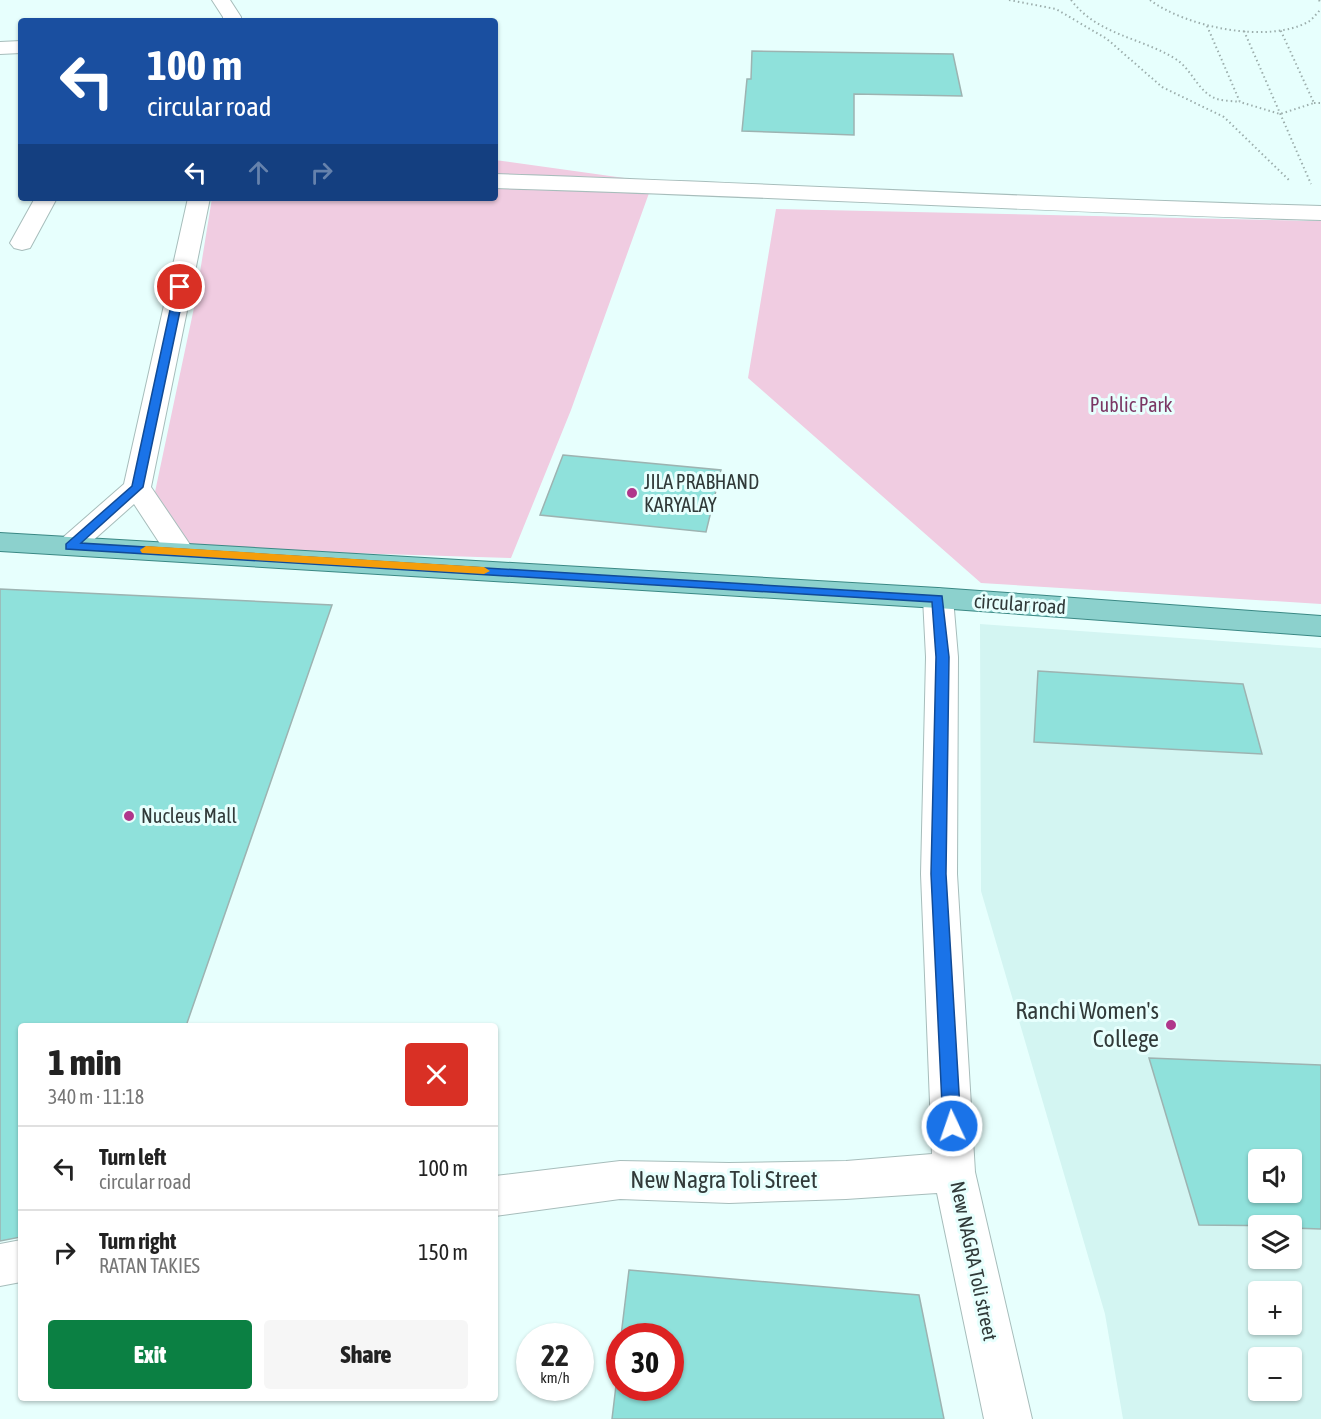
<!DOCTYPE html>
<html lang="en">
<head>
<meta charset="utf-8">
<style>
	body { margin:0; font-family:"Asap Condensed",sans-serif; background:#f6f6f6; color:#222; height:100vh; display:flex; flex-direction:column; font-size:22px; white-space:nowrap }
	* { box-sizing:border-box; margin:0 }
	p { font-size:20px; color:#767676 }
	.icon { flex:none; width:33px; height:33px; fill:none; stroke:currentColor; stroke-width:2; stroke-linecap:round; stroke-linejoin:round }
	.map { position:relative; flex:1; overflow:hidden }
	.panel { position:absolute; left:18px; top:1023px; width:480px; height:378px; display:flex; flex-direction:column; background:#fff; border-radius:6px; box-shadow:0 2px 4px #0004 }
	.panel>* { flex:none }
	.hud { position:absolute; left:18px; top:18px; width:480px; height:183px; border-radius:6px; box-shadow:0 2px 4px #0004; background:#1a4fa0; color:#fff; overflow:hidden }
	.buttons { position:absolute; left:1248px; top:1149px; display:grid; gap:12px }
	.buttons a { display:grid; place-items:center; width:54px; height:54px; border-radius:6px; background:#fff; box-shadow:0 2px 4px #0004; font-size:30px }
	.speed { position:absolute; left:516px; top:1323px; display:flex; gap:12px; font-size:30px; font-weight:700; text-align:center }
	.speed>* { display:grid; place-content:center; width:78px; height:78px; border-radius:50%; background:#fff; box-shadow:0 2px 4px #0004; line-height:1 }
	.speed small { font-size:15px; font-weight:400 }
	.speed .limit { border:9px solid #d22; background:#fff; color:#111 }
	.pin { position:absolute; display:grid; place-items:center; width:51px; height:51px; color:#fff; margin:-26px; border:3px solid #fff; border-radius:50%; box-shadow:0 2px 6px #0007 }
	.me { position:absolute; width:66px; margin:-33px; rotate:357deg; stroke-linejoin:round; filter:drop-shadow(0 0 4px #0008) }
	.turn { display:flex; align-items:center; gap:21px; height:126px; padding:0 30px; font-size:27px }
	.turn .icon { width:78px; height:78px; stroke-width:2.5 }
	.turn b { display:block; font-size:42px; line-height:51px }
	.lanes { display:flex; align-items:center; height:57px; padding:0 30px; background:#0003; justify-content:center; gap:30px; direction:ltr }
	.lanes .off { opacity:.35 }
	.round { display:grid; place-items:center; flex:none; width:63px; height:63px; border-radius:6px; background:#f6f6f6 }
	.headline { display:flex; align-items:center; justify-content:space-between; height:102px; padding:0 30px }
	h1 { font-size:36px; font-weight:800; line-height:45px }
	.action { display:flex; gap:12px; margin-top:auto; padding:12px 30px }
	.action a { flex:1; height:69px; border-radius:6px; background:#0b8043; color:#fff; font-size:24px; font-weight:800; line-height:69px; text-align:center }
	.action a+a { background:#f6f6f6; color:#222 }
	ul { padding:0; list-style:none }
	li { display:flex; align-items:center; gap:18px; height:84px; padding:0 30px; border-top:2px solid #e0e0e0 }
	li div { flex:1 }
	li b { display:block; font-size:22px }
	li em { font-style:normal }
	.map>svg:first-child { display:block }
</style>
</head>
<body>
<div class="map">
<svg width="1321" height="1419" viewBox="0 0 1321 1419">
	<rect width="100%" height="100%" fill="#e7fffd"/>
	<path fill="#d3f5f2" fill-rule="evenodd" d="M 980,624 L 1321,648 L 1321,1419 L 1123,1419 L 1105,1314 L 981,891 ZM 1258,1160 L 1292,1160 L 1292,1192 L 1258,1192 ZM 1258,1226 L 1292,1226 L 1292,1258 L 1258,1258 ZM 1258,1292 L 1292,1292 L 1292,1324 L 1258,1324 ZM 1258,1358 L 1292,1358 L 1292,1390 L 1258,1390 Z"/>
	<path fill="#f0cce1" d="M 495,160 L 653,182 L 571,410 L 511,558 L 189,548 L 155,492 L 195,303 L 212,198 L 495,198 Z
		M 776,209 L 1321,221 L 1321,604 L 981,583 L 748,378 Z"/>
	<path fill="#8fe1db" stroke="#9db3b1" stroke-width="1.5" fill-rule="evenodd" d="M 752,51 L 953,54 L 962,96 L 854,94 L 854,135 L 742,131 L 747,79 L 751,79 Z
		M 563,455 L 721,470 L 706,532 L 540,515 Z
		M 0,589 L 332,605 L 186,1026 L 21,1026 L 21,1237 L 0,1241 Z
		M 1038,671 L 1243,684 L 1262,754 L 1034,742 Z
		M 1149,1058 L 1321,1065 L 1321,1229 L 1292,1228 L 1292,1226 L 1199,1225 ZM 1258,1160 L 1292,1160 L 1292,1192 L 1258,1192 Z
		M 629,1270 L 919,1295 L 944,1419 L 612,1419 L 620,1352 L 620,1388 L 670,1388 L 670,1336 L 621,1336 Z"/>
	<g fill="none" stroke-linecap="round" stroke-linejoin="round">
		<defs>
			<path id="minor" d="M 212,0 L 230,0 L 241,17 L 241,21 L 223,21 L 223,17 Z
				M 21,41 L 21,53 L 0,54 L 0,42 Z
				M 495,174 C 770,183 1046,199 1321,206 L 1321,220 C 1046,212 770,196 495,188 Z
				M 35,198 L 57,198 L 30,248 L 22,250 L 14,248 L 10,243 Z
				M 188,198 L 210,198 L 151,487 L 195,552 L 190,559 L 180,561 L 170,559 L 134,504 L 80,552 L 70,555 L 60,552 L 55,546 L 60,540 L 124,484 Z
				M 938,588 L 949,591 L 953,598 L 958,657 L 957,874 L 975,1172 L 1032,1419 L 984,1419 L 937,1193 L 846,1199 L 729,1203 L 620,1199 L 495,1216 L 495,1176 L 620,1161 L 729,1163 L 846,1161 L 932,1154 L 921,874 L 926,657 L 923,598 L 927,591 Z
				M 21,1240 L 21,1282 L 0,1286 L 0,1244 Z"/>
			<path id="major" d="M 0,533 L 938,588 L 1321,616 L 1321,636 L 938,608 L 0,551 Z"/>
		</defs>
		<use href="#minor" stroke="#a7bdbb" stroke-width="2"/>
		<use href="#major" stroke="#3a8884" stroke-width="2"/>
		<path stroke="#9caeac" stroke-width="2" stroke-dasharray="1.5 3" stroke-linecap="butt" d="M 1009,0 L 1056,9 L 1107,39 L 1162,87 L 1224,117 L 1290,181
			M 1071,0 C 1098,35 1139,37 1174,58 C 1192,68 1197,92 1217,99 C 1224,101 1233,101 1240,102
			M 1150,0 C 1186,27 1267,44 1308,22 C 1313,19 1317,13 1321,9
			M 1319,0 L 1321,4
			M 1207,26 L 1240,102 L 1280,114 L 1314,103 L 1280,29
			M 1244,31 L 1311,184
			M 1314,103 L 1321,103"/>
		<use href="#minor" fill="#fff" fill-rule="evenodd"/>
		<use href="#major" fill="#8cd1cd" fill-rule="evenodd"/>
	</g>
	<path fill="#1a73e8" stroke="#114b97" stroke-width="1.5" d="M 180,284 L 185,287 L 143,487 L 81,543 L 942,596 L 949,657 L 946,874 L 961,1126 L 958,1132 L 952,1134 L 946,1132 L 943,1126 L 931,874 L 936,657 L 932,602 L 66,549 L 66,544 L 132,486 L 175,287 Z"/>
	<path fill="#f59e0b" d="M 146,546 L 484,567 L 490,571 L 484,574 L 142,553 L 140,550 Z"/>
	<g fill="#b0378b" stroke="#e7fffd" stroke-width="2">
		<circle cx="632" cy="493" r="6"/>
		<circle cx="129" cy="816" r="6"/>
		<circle cx="1171" cy="1025" r="6"/>
	</g>
	<g text-anchor="middle" stroke-width="6" stroke-linejoin="round" paint-order="stroke">
		<g font-size="20" fill="#7b3764" stroke="#e7fffd">
			<text x="1131" y="412">Public Park</text>
		</g>
		<g font-size="20" fill="#313a39" stroke="#e7fffd" text-anchor="start">
			<text x="644" y="489">JILA PRABHAND<tspan x="644" dy="23">KARYALAY</tspan></text>
			<text x="141" y="823">Nucleus Mall</text>
		</g>
		<g font-size="20" fill="#313a39" stroke="#e7fffd">
			<text transform="translate(1020 604) rotate(4)" y="7">circular road</text>
			<text transform="translate(974 1261) rotate(78)" y="7">New NAGRA Toli street</text>
		</g>
		<g font-size="24" fill="#313a39" stroke="#e7fffd" text-anchor="end">
			<text x="1159" y="1019">Ranchi Women's<tspan x="1159" dy="28">College</tspan></text>
		</g>
		<g font-size="24" fill="#313a39" stroke="#e7fffd">
			<text x="724" y="1188">New Nagra Toli Street</text>
		</g>
	</g>
</svg>
<div class="buttons">
<a><svg class="icon" aria-label="sound" viewBox="0 0 24 24"><path d="M4 9h4l5-4v14l-5-4H4zM17 9q2 3 0 6"/></svg></a>
<a><svg class="icon" aria-label="layers" viewBox="0 0 24 24"><path d="M12 4l9 5-9 5-9-5zM3 14l9 5 9-5"/></svg></a>
<a>+</a>
<a>−</a>
</div>
<div class="speed"><div>22<small>km/h</small></div><div class="limit">30</div></div>
<div class="pin" style="left:180px;top:287px;background:#d93025"><svg class="icon" aria-label="arrive" viewBox="0 0 24 24"><path d="M6 21V4h12l-3 4 3 4H6"/></svg></div>
<svg class="me" style="left:952px;top:1126px" viewBox="-20 -20 40 40"><circle r="17" fill="#1a73e8" stroke="#fff" stroke-width="3"/><path d="M0-11L8 9 0 5-8 9z" fill="#fff"/></svg>
<div class="hud">
<div class="turn"><svg class="icon" aria-label="left" viewBox="0 0 24 24"><path d="M17 20v-9H6M10 6l-5 5 5 5"/></svg><div><b>100 m</b>circular road</div></div>
<div class="lanes"><svg class="icon" aria-label="left" viewBox="0 0 24 24"><path d="M17 20v-9H6M10 6l-5 5 5 5"/></svg><svg class="icon off" aria-label="ahead" viewBox="0 0 24 24"><path d="M12 20V5M6 11l6-6 6 6"/></svg><svg class="icon off" aria-label="right" viewBox="0 0 24 24"><path d="M7 20v-9h11M14 6l5 5-5 5"/></svg></div>
</div>
<section class="panel">
<div class="headline"><div><h1>1 min</h1><p>340 m · 11:18</p></div><a class="round" style="background:#d93025;color:#fff"><svg class="icon" aria-label="close" viewBox="0 0 24 24"><path d="M6 6l12 12M18 6L6 18"/></svg></a></div>
<ul>
<li><svg class="icon" aria-label="left" viewBox="0 0 24 24"><path d="M17 20v-9H6M10 6l-5 5 5 5"/></svg><div><b>Turn left</b><p>circular road</p></div><em>100 m</em></li>
<li><svg class="icon" aria-label="right" viewBox="0 0 24 24"><path d="M7 20v-9h11M14 6l5 5-5 5"/></svg><div><b>Turn right</b><p>RATAN TAKIES</p></div><em>150 m</em></li>
</ul>
<div class="action"><a>Exit</a><a>Share</a></div>
</section>
</div>
</body>
</html>
